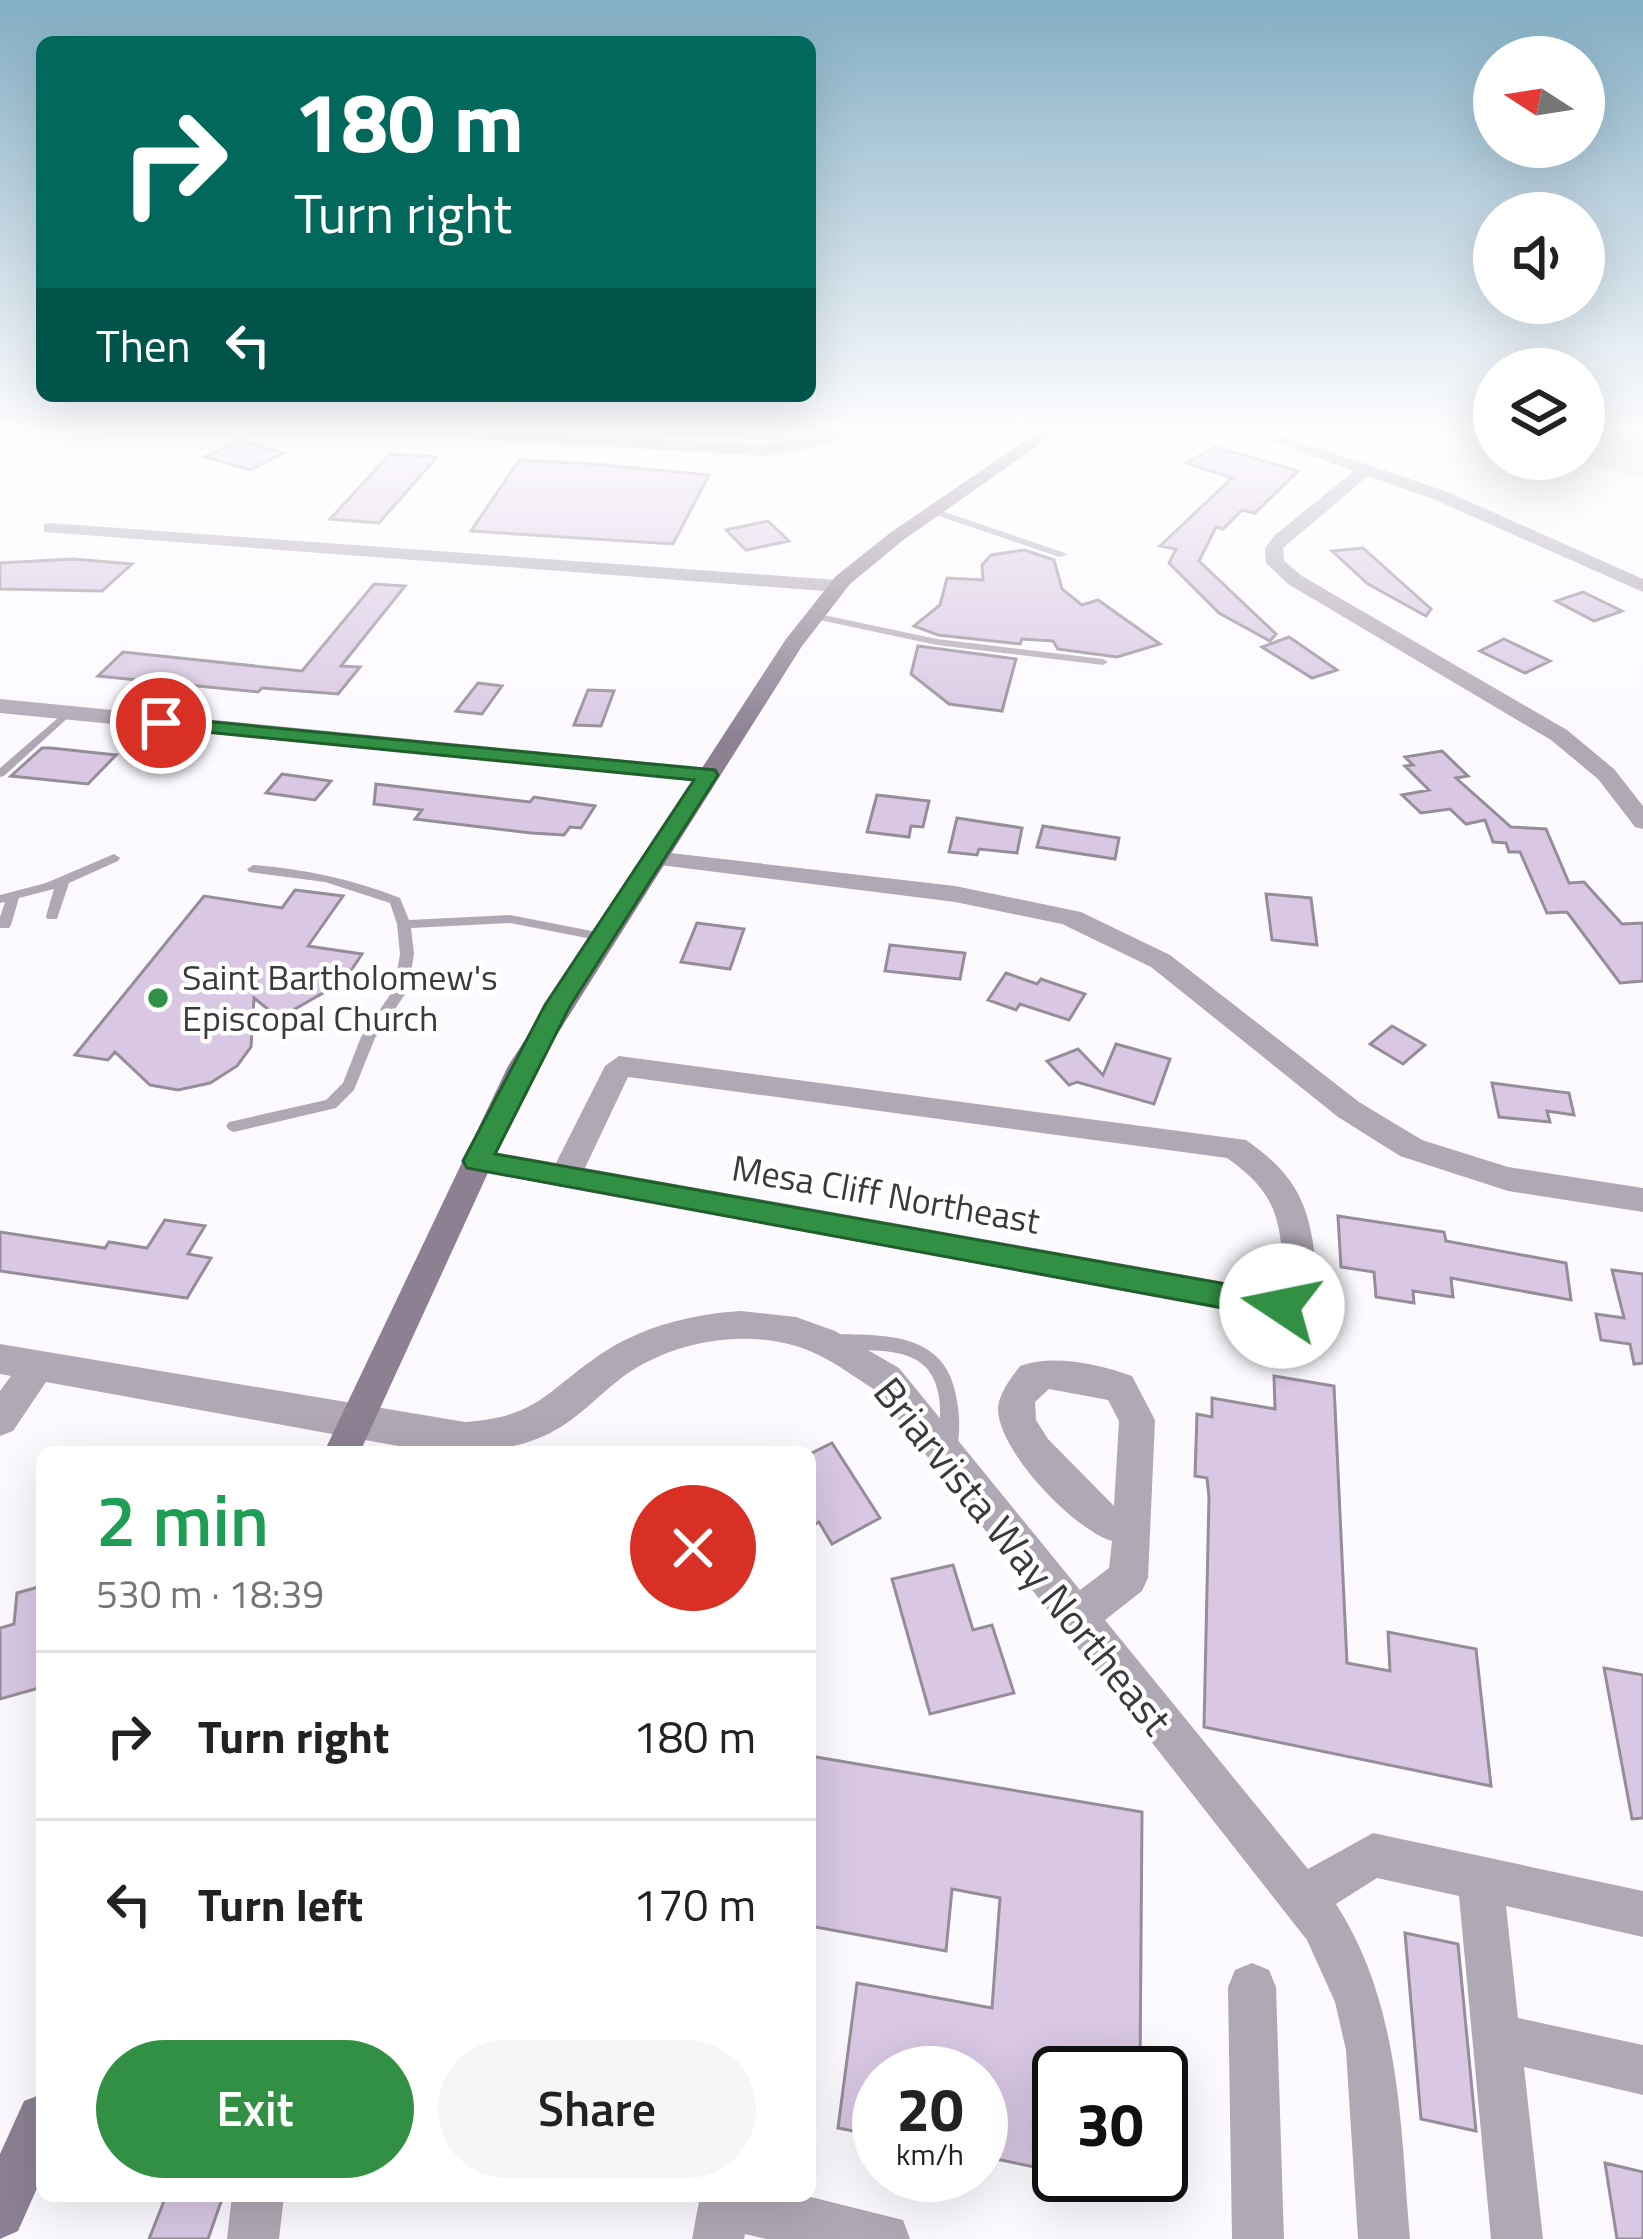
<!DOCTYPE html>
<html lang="en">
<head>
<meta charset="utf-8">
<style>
	body { margin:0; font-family:"Titillium Web",sans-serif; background:#f6f6f6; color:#222; height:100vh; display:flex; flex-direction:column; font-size:45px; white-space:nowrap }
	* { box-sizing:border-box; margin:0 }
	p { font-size:39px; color:#767676 }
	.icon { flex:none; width:66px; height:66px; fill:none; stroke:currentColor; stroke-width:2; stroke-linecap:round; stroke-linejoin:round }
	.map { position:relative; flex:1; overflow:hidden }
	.side { position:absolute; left:36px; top:1446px; width:780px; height:756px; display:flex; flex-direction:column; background:#fff; border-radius:18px; box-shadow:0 12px 48px #0002 }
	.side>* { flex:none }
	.banner { position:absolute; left:36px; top:36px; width:780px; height:366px; border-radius:18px; box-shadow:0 12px 48px #0002; background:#00695c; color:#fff; overflow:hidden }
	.needle { width:78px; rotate:282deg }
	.tools { position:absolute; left:1473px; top:36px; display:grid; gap:24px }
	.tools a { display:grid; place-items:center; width:132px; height:132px; border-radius:50%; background:#fff; box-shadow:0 12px 48px #0002; font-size:60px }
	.speed { position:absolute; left:852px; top:2046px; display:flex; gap:24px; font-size:60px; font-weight:700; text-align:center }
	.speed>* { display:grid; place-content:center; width:156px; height:156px; border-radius:50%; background:#fff; box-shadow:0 12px 48px #0002; line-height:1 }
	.speed small { font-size:30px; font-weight:400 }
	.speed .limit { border:6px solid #111; border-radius:18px; background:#fff; color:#111 }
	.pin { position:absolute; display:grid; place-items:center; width:102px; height:102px; color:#fff; margin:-51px; border:6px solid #fff; border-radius:50%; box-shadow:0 3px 12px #0007 }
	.me { position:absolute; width:132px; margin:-66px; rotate:281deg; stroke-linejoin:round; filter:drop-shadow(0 0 9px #0008) }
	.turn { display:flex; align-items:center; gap:42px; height:252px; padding:0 60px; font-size:54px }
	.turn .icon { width:156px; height:156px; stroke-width:2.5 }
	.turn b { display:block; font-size:84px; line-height:102px }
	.then { display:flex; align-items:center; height:114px; padding:0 60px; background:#0003; gap:24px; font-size:45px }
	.round { display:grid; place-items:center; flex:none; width:126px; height:126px; border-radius:63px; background:#f6f6f6 }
	.head { display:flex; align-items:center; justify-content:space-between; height:204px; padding:0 60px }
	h1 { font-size:72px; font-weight:600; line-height:90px; color:#1e9e55 }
	.button { display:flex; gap:24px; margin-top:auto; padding:24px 60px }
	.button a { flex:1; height:138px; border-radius:72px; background:#319043; color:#fff; font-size:48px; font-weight:600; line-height:138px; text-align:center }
	.button a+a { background:#f6f6f6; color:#222 }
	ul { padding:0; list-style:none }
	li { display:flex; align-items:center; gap:36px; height:168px; padding:0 60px; border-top:3px solid #e0e0e0 }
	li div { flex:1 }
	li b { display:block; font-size:45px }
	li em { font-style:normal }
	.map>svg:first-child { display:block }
</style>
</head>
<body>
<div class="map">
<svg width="1643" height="2239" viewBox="0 0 1643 2239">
	<rect width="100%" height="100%" fill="#fdfaff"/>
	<path fill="#d7ecd8" d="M 1584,425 L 1643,425 L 1643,479 L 1579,459 L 1584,459 Z"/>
	<path fill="#d9c7e3" stroke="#958e98" stroke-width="3" d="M 239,441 L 284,453 L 250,470 L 205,457 Z
		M 1215,447 L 1298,471 L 1255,513 L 1242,510 L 1223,529 L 1216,527 L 1199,561 L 1276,634 L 1270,641 L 1219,613 L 1169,563 L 1176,549 L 1160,546 L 1232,478 L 1186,463 Z
		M 390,454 L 437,457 L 379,523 L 330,519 Z
		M 519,460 L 594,464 L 709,475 L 673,544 L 471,531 Z
		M 768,521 L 789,541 L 746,550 L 726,530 Z
		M 1363,548 L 1431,609 L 1426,616 L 1368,584 L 1332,551 Z
		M 1024,550 L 1054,560 L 1062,589 L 1082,605 L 1098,600 L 1160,644 L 1117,657 L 1058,649 L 1053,641 L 1022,639 L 1020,644 L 938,635 L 914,626 L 940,605 L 947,578 L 983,580 L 982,565 L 991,555 Z
		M 73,559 L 132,564 L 102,591 L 0,589 L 0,563 Z
		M 374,584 L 405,586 L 341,666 L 360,667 L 338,694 L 262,688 L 258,692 L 98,676 L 123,652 L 302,671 Z
		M 1583,592 L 1622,611 L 1594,621 L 1556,601 Z
		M 1289,637 L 1337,670 L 1312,678 L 1262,647 Z
		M 1504,639 L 1550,661 L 1525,673 L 1480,651 Z
		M 918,646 L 1016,659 L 1002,711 L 949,704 L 911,674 Z
		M 478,683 L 502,686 L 482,714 L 456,711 Z
		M 588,690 L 614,691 L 601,726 L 574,725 Z
		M 42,748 L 51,748 L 116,755 L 88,784 L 11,776 Z
		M 1442,751 L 1468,776 L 1456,778 L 1511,827 L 1546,829 L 1569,883 L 1584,882 L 1622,924 L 1643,923 L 1643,981 L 1620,983 L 1567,912 L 1547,913 L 1520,852 L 1509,852 L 1506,843 L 1493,842 L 1485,820 L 1466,824 L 1450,809 L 1421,813 L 1402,795 L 1429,790 L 1405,766 L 1413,765 L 1405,757 Z
		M 282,774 L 331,781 L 315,800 L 266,793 Z
		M 376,784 L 530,802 L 534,797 L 595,806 L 581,828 L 570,827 L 564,835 L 531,833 L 415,819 L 422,810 L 374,804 Z
		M 877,795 L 929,801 L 923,827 L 911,826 L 909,837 L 867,832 Z
		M 957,818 L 1022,828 L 1017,853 L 979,849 L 977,855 L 949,852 Z
		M 1043,826 L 1119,838 L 1115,859 L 1037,847 Z
		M 295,890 L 343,896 L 308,946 L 362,954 L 344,981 L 279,1018 L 254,998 L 251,1047 L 237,1066 L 210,1083 L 178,1090 L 150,1085 L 115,1052 L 108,1060 L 75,1055 L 204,896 L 282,908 Z
		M 1266,894 L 1311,898 L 1317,945 L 1272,940 Z
		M 697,923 L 744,929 L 730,969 L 681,962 Z
		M 890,945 L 965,953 L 960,979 L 885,971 Z
		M 1006,973 L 1037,984 L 1041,979 L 1085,994 L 1069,1020 L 1020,1004 L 1016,1010 L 988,1000 Z
		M 1392,1026 L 1425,1045 L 1403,1064 L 1370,1044 Z
		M 1116,1044 L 1170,1059 L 1154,1104 L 1077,1082 L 1069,1085 L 1047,1061 L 1078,1049 L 1103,1075 Z
		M 1492,1083 L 1569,1093 L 1574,1115 L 1547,1111 L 1550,1122 L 1499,1117 Z
		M 1338,1216 L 1444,1232 L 1446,1241 L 1566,1263 L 1571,1300 L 1451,1278 L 1453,1297 L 1413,1291 L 1414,1303 L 1376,1297 L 1374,1272 L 1341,1267 Z
		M 165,1220 L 205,1226 L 188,1254 L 211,1258 L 187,1298 L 0,1271 L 0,1232 L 105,1248 L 109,1242 L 147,1248 Z
		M 1612,1270 L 1643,1274 L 1643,1363 L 1634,1364 L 1630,1344 L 1601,1340 L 1596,1314 L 1624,1318 Z
		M 1274,1376 L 1334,1386 L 1347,1663 L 1390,1671 L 1388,1632 L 1476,1649 L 1491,1786 L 1204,1727 L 1209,1497 L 1207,1478 L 1195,1476 L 1197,1414 L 1212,1417 L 1212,1398 L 1275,1409 Z
		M 832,1443 L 880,1518 L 832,1544 L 819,1522 L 810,1527 L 810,1454 Z
		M 953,1565 L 973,1630 L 992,1625 L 1014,1693 L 930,1714 L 892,1579 Z
		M 42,1586 L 42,1687 L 0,1699 L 0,1628 L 14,1624 L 17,1593 Z
		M 1604,1668 L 1643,1675 L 1643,1818 L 1632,1819 Z
		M 810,1756 L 1142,1812 L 1140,2073 L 1059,2073 L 1059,2172 L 981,2156 L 981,2073 L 879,2073 L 879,2136 L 838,2128 L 857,1983 L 992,2008 L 1000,1898 L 952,1889 L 946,1951 L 810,1926 Z
		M 1405,1933 L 1458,1944 L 1476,2131 L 1421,2119 Z
		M 1605,2163 L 1643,2172 L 1643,2239 L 1617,2239 Z
		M 166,2196 L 223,2196 L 208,2239 L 149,2239 Z"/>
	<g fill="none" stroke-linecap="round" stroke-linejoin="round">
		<path fill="#b0a8b5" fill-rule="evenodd" d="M 933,508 L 1065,553 L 1067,555 L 1059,557 L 930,513 L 930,509 Z
			M 814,613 L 937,639 L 1103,659 L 1108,662 L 1103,665 L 937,645 L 810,618 L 810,614 Z
			M 66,711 L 71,714 L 70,716 L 4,776 L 0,777 L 0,768 Z
			M 114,854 L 120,858 L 118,861 L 69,883 L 57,919 L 47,919 L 46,916 L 54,889 L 19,898 L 11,925 L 9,928 L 0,928 L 0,917 L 5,902 L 0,903 L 0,895 L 46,883 Z
			M 253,865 C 304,869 352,879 400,898 L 409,920 L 510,915 L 602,933 L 609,937 L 602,941 L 510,923 L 411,928 L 414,954 L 408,990 L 375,1038 L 354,1090 L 336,1108 L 234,1132 L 229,1130 L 226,1126 L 229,1122 L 326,1100 L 343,1083 L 361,1037 L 394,989 L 400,954 L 397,924 L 390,903 L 325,882 L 249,872 L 247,869 Z
			M 833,1334 C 893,1335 950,1333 958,1407 C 960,1422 960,1440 955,1455 L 949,1457 L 943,1455 C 937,1437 942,1416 939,1397 C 930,1337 869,1356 827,1346 L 824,1341 L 827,1336 Z"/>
		<path fill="#b0a8b5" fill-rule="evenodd" d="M 322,425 L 418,425 L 764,446 C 799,440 835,425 870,425 L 830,444 L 764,456 L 330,430 Z
			M 1226,425 L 1251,425 L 1445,491 L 1643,579 L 1643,592 L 1433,499 L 1368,476 L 1283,548 L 1284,561 L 1302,576 L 1567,730 L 1614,769 L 1643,806 L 1643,829 L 1635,827 L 1598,779 L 1551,740 L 1288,584 L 1266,563 L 1265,548 L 1275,535 L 1354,471 Z
			M 50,523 L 837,580 L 847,586 L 837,592 L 44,532 L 44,524 Z
			M 0,699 L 707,768 L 719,775 L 707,782 L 0,713 Z
			M 653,851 L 955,886 L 1081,912 L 1170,955 L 1359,1102 L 1422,1140 L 1508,1167 L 1643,1188 L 1643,1212 L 1508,1191 L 1400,1156 L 1338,1117 L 1151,967 L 1062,924 L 955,902 L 644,863 L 641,858 Z
			M 619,1056 L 1246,1140 C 1305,1181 1311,1214 1318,1283 L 1294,1316 L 1282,1320 L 466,1169 L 462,1161 L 466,1153 L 477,1149 L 556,1163 L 605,1066 ZM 628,1077 L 1227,1158 C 1279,1195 1280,1220 1284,1280 L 1275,1291 L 585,1168 Z
			M 741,1311 L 796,1317 L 835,1331 L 899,1368 L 1080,1590 L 1109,1568 L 1112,1541 C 1074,1530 997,1450 998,1408 C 999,1393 1011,1378 1020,1366 C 1054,1354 1098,1364 1132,1376 L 1155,1420 L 1148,1578 L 1142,1591 L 1105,1620 L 1308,1869 L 1373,1833 L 1643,1891 L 1643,1937 L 1506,1906 L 1518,2018 L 1643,2045 L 1643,2095 L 1524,2067 L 1543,2239 L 1491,2239 L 1459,1896 L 1377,1878 L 1336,1904 C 1401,2005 1400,2123 1410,2239 L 1358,2239 L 1346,2050 L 1335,2002 L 1307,1940 L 875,1390 C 854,1377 834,1361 812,1352 C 751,1326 671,1340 620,1379 C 592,1401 572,1425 539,1438 C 502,1453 469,1452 431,1452 L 46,1382 L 13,1431 L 0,1436 L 0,1391 L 11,1376 L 0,1374 L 0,1344 L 465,1422 C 536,1417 545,1393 598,1356 C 640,1327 691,1314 741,1311 ZM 1049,1389 L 1108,1400 L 1119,1421 L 1114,1506 L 1048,1439 L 1036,1420 L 1035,1402 Z
			M 1252,1963 L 1269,1970 L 1276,1987 L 1284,2239 L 1232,2239 L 1228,1987 L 1235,1970 Z
			M 232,2196 L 284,2196 L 279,2239 L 227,2239 Z
			M 700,2196 L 807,2196 L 903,2220 L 910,2239 L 766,2239 L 745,2234 L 744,2239 L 692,2239 Z"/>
		<path fill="#8c8092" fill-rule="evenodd" d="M 1048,425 L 1067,425 L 902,541 L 850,584 L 802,646 L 536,1068 L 360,1452 L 324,1452 L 508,1066 L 786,639 L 836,576 L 890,533 Z
			M 42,2094 L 42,2177 L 18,2231 L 0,2239 L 0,2154 L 24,2101 Z"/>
	</g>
	<linearGradient id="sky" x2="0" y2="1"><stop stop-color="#83aec4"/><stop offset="0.58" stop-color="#fefdff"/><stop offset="1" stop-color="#fefdff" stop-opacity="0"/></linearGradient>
	<rect width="1643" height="739" fill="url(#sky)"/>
	<path fill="#319043" stroke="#205e2c" stroke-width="3" d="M 161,717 L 715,770 L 718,775 L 570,1006 L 495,1154 L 1282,1294 L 1292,1297 L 1297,1306 L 1292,1315 L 1282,1319 L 467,1168 L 463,1161 L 545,1005 L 694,780 L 154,727 L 154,718 Z"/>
	<circle fill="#319043" stroke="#fff" stroke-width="4.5" cx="158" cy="998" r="12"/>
	<g text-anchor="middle" stroke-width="9" stroke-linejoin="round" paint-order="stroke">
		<g font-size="36" fill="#3c393e" stroke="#fff" text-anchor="start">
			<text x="182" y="990">Saint Bartholomew's<tspan x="182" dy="41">Episcopal Church</tspan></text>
		</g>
		<g font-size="36" fill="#3c393e" stroke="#fff">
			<text transform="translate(886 1194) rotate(10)" y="13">Mesa Cliff Northeast</text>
		</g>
		<g font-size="42" fill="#3c393e" stroke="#fff">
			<text transform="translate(1023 1556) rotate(51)" y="15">Briarvista Way Northeast</text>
		</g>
	</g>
</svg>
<div class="tools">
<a><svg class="needle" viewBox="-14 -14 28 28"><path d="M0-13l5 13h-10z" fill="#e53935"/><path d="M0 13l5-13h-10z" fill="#767676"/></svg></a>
<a><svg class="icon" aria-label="sound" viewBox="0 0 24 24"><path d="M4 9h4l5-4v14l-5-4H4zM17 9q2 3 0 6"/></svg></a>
<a><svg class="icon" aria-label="layers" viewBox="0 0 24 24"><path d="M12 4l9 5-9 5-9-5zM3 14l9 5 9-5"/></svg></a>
</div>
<div class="speed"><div>20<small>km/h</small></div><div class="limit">30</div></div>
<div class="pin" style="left:161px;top:723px;background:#d93025"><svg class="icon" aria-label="arrive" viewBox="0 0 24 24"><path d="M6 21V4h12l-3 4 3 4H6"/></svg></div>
<svg class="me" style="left:1282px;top:1306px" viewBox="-20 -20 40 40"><circle r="19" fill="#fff"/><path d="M0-13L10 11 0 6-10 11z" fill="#319043"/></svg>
<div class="banner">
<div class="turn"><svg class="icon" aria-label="right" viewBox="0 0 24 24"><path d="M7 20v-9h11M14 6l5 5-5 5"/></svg><div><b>180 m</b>Turn right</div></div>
<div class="then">Then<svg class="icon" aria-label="left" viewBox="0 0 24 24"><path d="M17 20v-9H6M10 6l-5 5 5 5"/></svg></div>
</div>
<section class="side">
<div class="head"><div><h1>2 min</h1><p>530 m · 18:39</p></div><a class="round" style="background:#d93025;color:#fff"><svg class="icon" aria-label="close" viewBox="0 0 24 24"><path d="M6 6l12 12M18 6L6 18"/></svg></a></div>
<ul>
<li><svg class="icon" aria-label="right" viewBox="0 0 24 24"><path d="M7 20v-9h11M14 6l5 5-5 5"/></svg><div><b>Turn right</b></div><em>180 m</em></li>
<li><svg class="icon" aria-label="left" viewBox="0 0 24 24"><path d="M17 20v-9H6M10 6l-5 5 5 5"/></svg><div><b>Turn left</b></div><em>170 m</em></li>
</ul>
<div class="button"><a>Exit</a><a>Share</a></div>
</section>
</div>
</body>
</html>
